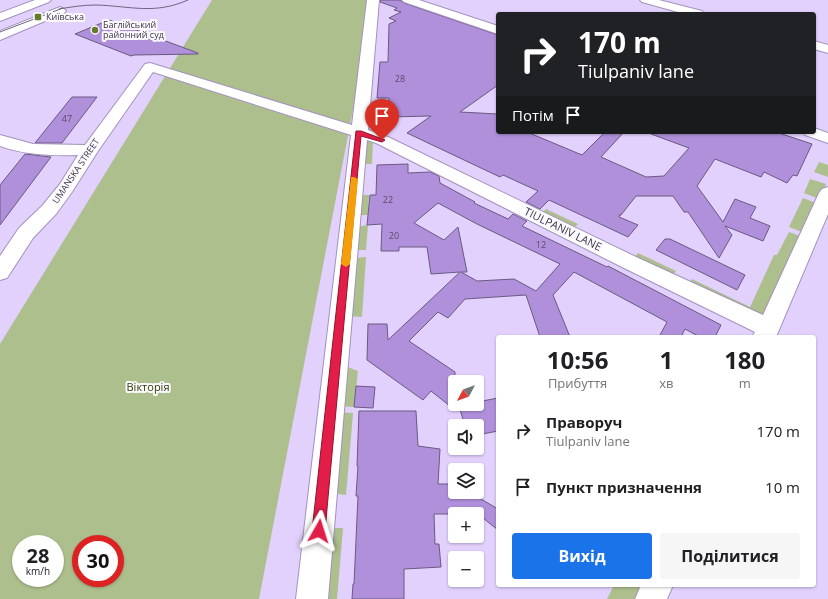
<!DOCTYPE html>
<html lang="uk">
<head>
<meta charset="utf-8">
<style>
	body { margin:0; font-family:"Open Sans",sans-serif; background:#f6f6f6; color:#202124; height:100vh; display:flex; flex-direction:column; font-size:15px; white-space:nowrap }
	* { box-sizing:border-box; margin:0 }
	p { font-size:13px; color:#757577 }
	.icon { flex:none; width:22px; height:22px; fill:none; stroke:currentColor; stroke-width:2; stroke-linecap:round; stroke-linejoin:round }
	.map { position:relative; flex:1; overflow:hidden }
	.details { position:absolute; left:496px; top:335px; width:320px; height:252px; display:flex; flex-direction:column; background:#fff; border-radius:4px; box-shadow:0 1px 3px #0004 }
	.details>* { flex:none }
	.banner { position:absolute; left:496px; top:12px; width:320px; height:122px; border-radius:4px; box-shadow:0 1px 3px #0004; background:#202124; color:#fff; overflow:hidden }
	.needle { width:26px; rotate:229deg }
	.buttons { position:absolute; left:448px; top:375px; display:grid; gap:8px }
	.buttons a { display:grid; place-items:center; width:36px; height:36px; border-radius:4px; background:#fff; box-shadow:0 1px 3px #0004; font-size:20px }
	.speed { position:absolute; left:12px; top:535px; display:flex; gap:8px; font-size:20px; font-weight:700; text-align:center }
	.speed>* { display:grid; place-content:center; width:52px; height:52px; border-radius:50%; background:#fff; box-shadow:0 1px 3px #0004; line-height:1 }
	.speed small { font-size:10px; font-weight:400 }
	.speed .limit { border:6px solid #d22; background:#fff; color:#111 }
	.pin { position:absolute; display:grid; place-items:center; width:34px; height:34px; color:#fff; margin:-41px -17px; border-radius:50% 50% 50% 0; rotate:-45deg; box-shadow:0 0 4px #0007 }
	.pin .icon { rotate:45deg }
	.me { position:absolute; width:44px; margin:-22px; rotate:6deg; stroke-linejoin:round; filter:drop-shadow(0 0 3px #0008) }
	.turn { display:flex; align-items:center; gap:14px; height:84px; padding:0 16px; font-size:18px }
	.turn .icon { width:52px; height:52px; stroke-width:2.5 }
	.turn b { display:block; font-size:28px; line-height:34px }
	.then { display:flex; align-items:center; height:38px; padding:0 16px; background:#0003; gap:8px; font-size:15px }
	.eta { display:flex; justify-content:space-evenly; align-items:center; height:68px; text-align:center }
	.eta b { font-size:24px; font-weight:700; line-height:28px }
	.primary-button { display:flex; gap:8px; margin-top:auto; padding:8px 16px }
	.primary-button a { flex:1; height:46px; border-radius:4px; background:#1a73e8; color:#fff; font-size:16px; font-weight:700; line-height:46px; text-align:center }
	.primary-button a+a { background:#f6f6f6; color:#202124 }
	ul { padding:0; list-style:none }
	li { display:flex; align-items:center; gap:12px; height:56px; padding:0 16px }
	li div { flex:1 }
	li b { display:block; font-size:15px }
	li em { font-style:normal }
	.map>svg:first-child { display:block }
</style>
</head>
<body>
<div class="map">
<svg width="828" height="599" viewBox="0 0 828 599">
	<rect width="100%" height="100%" fill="#e2d0fd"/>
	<path fill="#aebf8e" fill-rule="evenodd" d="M 212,0 L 374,0 L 259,599 L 0,599 L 0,344 ZM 21,544 L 55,544 L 55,578 L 21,578 ZM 81,544 L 115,544 L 115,578 L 81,578 Z
		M 365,137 L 373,142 L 372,164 L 362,164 Z
		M 819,162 L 828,165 L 828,177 L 814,172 Z
		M 810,179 L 826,184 L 819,199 L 804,193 Z
		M 360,195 L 369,195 L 368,215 L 358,215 Z
		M 803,198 L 816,203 L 802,232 L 789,227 Z
		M 546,209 L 578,224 L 575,227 L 543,212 Z
		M 368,225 L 366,250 L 354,250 L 356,227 Z
		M 789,232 L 800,236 L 771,315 L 755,316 L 688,285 L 692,279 L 750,307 L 774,255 L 777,255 Z
		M 638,253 L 676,271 L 672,277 L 635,257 Z
		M 366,257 L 362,317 L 348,316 L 353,258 Z
		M 340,364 L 358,371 L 354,407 L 337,406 Z
		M 334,412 L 353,413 L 346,495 L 326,492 Z
		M 323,528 L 343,528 L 337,599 L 316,599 Z
		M 614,585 L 649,585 L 642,599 L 607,599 Z"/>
	<path fill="#b090da" stroke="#6a5a80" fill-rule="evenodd" d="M 380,0 L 400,0 L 404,3 L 498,35 L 498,85 L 460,112 L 498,114 L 498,132 L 527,132 L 582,155 L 605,132 L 624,132 L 601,157 L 646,177 L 664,176 L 689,148 L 651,134 L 651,132 L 776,132 L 812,144 L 797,176 L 793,175 L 787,183 L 764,172 L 761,177 L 715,159 L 697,186 L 723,222 L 735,199 L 756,207 L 750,218 L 770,226 L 763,241 L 725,226 L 732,235 L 719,258 L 688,212 L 684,212 L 673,196 L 636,196 L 621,215 L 619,215 L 620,215 L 619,217 L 638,225 L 628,237 L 549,200 L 540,209 L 526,202 L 538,191 L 503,175 L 500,177 L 407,133 L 431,116 L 388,117 L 389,98 L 377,98 L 380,62 L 388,62 L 389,24 L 396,21 L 389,18 L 401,12 L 394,10 L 397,8 L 380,2 Z
		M 109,20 L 198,53 L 198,54 L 134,55 L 131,56 L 75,34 Z
		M 72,97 L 97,97 L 62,143 L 35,143 Z
		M 25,154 L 51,157 L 0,225 L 0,185 Z
		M 408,164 L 408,173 L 430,172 L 439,176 L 440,183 L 475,202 L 474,203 L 508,219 L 513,214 L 527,221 L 522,226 L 607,267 L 608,266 L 721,325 L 715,337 L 700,337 L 685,329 L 681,337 L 659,337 L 667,322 L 574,272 L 553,295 L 570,337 L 540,337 L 526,295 L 465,299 L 448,318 L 438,312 L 409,341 L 455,372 L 455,410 L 431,391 L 423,400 L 367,360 L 368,324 L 387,324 L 388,340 L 460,272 L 431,274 L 427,247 L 399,247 L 399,251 L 381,251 L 382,224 L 367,225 L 370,195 L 376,195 L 377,165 ZM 438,203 L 477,224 L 560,264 L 536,291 L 514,279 L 477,281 L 461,272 L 467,272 L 458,227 L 444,240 L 414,223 Z
		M 665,239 L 670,239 L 745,275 L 737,290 L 656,250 Z
		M 356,386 L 375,387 L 373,408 L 354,407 Z
		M 498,398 L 498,431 L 477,435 L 477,426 L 465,426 L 459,406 L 477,404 L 477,402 Z
		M 359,411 L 416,411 L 418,446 L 440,449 L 438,484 L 455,484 L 455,492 L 469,492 L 498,509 L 498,530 L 478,514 L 434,514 L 435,544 L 439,544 L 441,567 L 404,569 L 404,599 L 352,599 L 353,584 L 354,584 L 358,496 L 356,496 L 358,466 L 357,466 Z"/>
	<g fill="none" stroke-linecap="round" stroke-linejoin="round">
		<defs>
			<path id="minor" d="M 35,0 L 51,0 L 49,2 L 0,21 L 0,13 Z
				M 367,0 L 379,0 L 368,130 L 388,137 L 636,257 L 763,315 L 819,193 L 822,189 L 828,187 L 828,214 L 776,337 L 752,337 L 755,332 L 622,267 L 376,143 L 367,140 L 328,599 L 296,599 L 351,135 L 153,72 L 98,151 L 72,192 L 56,214 L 33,238 L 7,278 L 0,280 L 0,256 L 19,228 L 42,206 L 60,184 L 78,155 C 52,156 25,155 0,146 L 0,135 L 33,144 L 85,145 L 145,64 L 150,63 L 352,125 Z
				M 402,0 L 419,0 L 498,26 L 498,34 L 404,2 Z
				M 640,0 L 659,0 L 702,11 L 704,14 L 685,14 L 642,2 Z
				M 60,7 L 64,9 L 66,11 L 64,13 L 0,40 L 0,31 Z
				M 814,41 L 828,45 L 828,53 L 814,49 Z
				M 814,128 L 828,133 L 828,143 L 805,135 L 803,132 L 814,132 Z
				M 641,585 L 673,585 L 667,599 L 635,599 Z"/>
		</defs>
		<use href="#minor" stroke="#a392bc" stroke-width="2"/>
		<use href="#minor" fill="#fff" fill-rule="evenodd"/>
		<path stroke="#6f657f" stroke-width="1" d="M 59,9 C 71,7 83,5 96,5 C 131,6 154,15 188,0
			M 0,32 L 63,8"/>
	</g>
	<path fill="#e11d48" stroke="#92132f" d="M 356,131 L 361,131 L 385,140 L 382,142 L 361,136 L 325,531 L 323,536 L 319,537 L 314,536 L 312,531 Z"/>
	<path fill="#f59e0b" d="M 351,177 L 354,177 L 358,179 L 350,264 L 346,267 L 341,264 Z"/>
	<g fill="#647b2d" stroke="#fcfafe" stroke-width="1.5">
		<rect x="34" y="13" width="8" height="8" rx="2"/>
		<circle cx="95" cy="30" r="4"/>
	</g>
	<g text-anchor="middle" stroke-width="4" stroke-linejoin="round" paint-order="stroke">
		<g font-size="9" fill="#3b3445" stroke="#fcfafe" text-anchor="start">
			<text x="46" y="20">Київська</text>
			<text x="103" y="28">Баглійський<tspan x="103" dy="10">районний суд</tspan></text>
		</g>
		<g font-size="9" fill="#584b6a">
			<text x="400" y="82">28</text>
			<text x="67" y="122">47</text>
			<text x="388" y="203">22</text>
			<text x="394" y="239">20</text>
			<text x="541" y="248">12</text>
		</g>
		<g font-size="9" fill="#3b3445" stroke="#fcfafe">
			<text transform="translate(76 171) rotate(-56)" y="3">UMANSKA STREET</text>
		</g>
		<g font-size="11" fill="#3b3445" stroke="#fcfafe">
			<text transform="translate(563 229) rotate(26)" y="4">TIULPANIV LANE</text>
		</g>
		<g font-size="11" fill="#2e3e00" stroke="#fcfafe">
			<text x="148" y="391">Вікторія</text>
		</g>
	</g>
</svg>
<div class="buttons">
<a><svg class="needle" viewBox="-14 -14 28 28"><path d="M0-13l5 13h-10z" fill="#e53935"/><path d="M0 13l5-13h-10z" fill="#757577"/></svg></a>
<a><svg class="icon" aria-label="sound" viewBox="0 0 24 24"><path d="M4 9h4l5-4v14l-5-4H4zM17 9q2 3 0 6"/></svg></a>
<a><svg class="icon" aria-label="layers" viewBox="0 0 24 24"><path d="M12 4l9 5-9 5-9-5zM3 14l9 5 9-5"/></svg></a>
<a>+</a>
<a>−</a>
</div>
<div class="speed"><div>28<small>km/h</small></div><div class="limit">30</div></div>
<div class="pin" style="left:382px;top:140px;background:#d93025"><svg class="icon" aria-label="arrive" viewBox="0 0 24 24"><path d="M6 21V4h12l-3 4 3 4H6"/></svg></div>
<svg class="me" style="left:319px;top:531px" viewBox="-20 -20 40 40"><path d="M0-17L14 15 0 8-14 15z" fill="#e11d48" stroke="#fff" stroke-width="4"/></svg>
<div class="banner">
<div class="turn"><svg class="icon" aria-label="right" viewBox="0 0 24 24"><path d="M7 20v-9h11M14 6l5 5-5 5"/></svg><div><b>170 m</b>Tiulpaniv lane</div></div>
<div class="then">Потім<svg class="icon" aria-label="arrive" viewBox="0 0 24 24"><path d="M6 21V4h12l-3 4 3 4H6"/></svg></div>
</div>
<section class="details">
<div class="eta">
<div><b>10:56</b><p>Прибуття</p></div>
<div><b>1</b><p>хв</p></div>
<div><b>180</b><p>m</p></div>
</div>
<ul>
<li><svg class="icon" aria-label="right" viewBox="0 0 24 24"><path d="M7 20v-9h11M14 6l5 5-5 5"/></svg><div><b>Праворуч</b><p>Tiulpaniv lane</p></div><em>170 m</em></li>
<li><svg class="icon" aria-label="arrive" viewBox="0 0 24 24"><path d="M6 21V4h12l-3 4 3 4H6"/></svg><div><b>Пункт призначення</b></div><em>10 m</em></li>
</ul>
<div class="primary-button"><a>Вихід</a><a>Поділитися</a></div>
</section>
</div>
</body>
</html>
